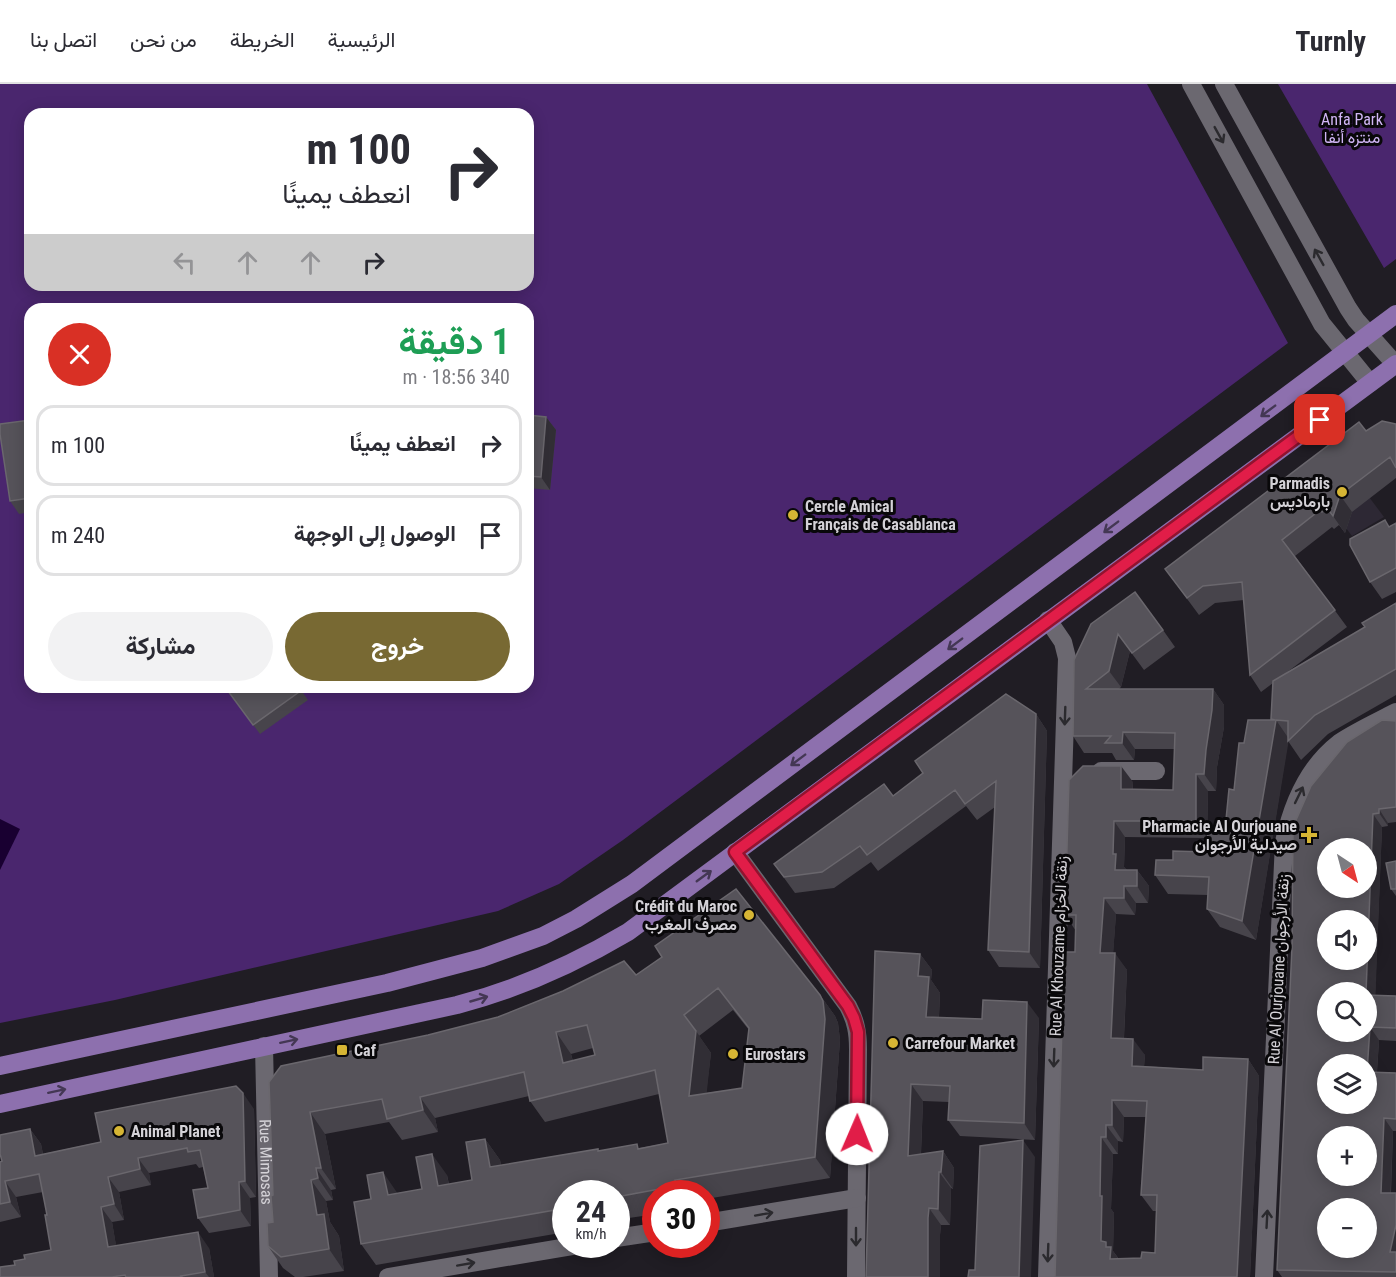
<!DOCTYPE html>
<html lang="ar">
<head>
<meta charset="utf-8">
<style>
	body { margin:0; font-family:"Roboto Condensed",Vazirmatn,sans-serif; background:#f2f2f3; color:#2b2b33; direction:rtl; height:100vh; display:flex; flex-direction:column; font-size:22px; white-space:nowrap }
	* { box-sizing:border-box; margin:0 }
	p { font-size:20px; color:#7c7c81 }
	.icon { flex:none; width:33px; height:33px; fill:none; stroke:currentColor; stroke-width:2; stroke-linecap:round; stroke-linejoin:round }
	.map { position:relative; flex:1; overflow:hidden; direction:ltr }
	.panel { position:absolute; left:24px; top:219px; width:510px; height:390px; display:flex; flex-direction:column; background:#fff; border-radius:18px; box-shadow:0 3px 15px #0003; direction:rtl }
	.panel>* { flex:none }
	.hud { position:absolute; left:24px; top:24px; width:510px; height:183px; border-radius:18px; box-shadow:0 3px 15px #0003; direction:rtl; background:#fff; color:#2b2b33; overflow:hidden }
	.needle { width:39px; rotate:144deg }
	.fabs { position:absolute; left:1317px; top:754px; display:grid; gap:12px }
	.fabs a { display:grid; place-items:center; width:60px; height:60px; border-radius:50%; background:#fff; box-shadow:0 3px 15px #0003; font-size:30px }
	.speed { position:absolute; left:552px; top:1096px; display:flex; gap:12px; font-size:30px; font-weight:700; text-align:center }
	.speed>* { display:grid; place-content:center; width:78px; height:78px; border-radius:50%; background:#fff; box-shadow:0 3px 15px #0003; line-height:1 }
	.speed small { font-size:15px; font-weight:400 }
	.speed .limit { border:9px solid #d22; background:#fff; color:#111 }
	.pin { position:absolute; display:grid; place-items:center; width:51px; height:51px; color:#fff; margin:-26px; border-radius:12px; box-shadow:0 3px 9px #0006 }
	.me { position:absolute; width:66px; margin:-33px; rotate:1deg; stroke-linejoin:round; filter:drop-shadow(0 0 4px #0008) }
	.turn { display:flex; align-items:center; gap:21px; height:126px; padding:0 24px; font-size:27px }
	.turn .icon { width:78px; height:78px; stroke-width:2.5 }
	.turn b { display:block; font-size:42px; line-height:51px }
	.lanes { display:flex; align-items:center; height:57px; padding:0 24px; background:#0003; justify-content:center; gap:30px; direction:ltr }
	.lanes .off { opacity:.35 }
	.round { display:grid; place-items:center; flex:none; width:63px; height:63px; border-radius:32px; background:#f2f2f3 }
	.head { display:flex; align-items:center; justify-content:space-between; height:102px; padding:0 24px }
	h1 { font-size:36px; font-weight:700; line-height:45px; color:#1e9e55 }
	.cta { display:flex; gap:12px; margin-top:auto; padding:12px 24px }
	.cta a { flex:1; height:69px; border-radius:36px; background:#786933; color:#fff; font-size:24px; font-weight:700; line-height:69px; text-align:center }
	.cta a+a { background:#f2f2f3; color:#2b2b33 }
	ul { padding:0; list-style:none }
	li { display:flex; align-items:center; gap:18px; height:81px; margin:0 12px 9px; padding:0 12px; border:3px solid #e1e1e2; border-radius:18px }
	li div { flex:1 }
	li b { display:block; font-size:22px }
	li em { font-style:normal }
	header { display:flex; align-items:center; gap:36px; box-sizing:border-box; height:84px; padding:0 30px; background:#fff; border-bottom:2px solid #e1e1e2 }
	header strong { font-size:28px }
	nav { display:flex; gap:33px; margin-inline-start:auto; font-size:21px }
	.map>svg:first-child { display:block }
</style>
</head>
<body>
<header>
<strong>Turnly</strong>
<nav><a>الرئيسية</a><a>الخريطة</a><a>من نحن</a><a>اتصل بنا</a></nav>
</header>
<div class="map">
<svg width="1396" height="1193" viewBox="0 0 1396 1193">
	<rect width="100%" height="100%" fill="#201d24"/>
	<path fill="#2d2834" d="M 1342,377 L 1384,433 L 1352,452 L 1313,400 Z"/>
	<path fill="#4a266e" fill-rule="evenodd" d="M 0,0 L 1147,0 L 1288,259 L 623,756 L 559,800 L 498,827 L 115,916 L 0,939 ZM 30,30 L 528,30 L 528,201 L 30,201 ZM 30,225 L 528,225 L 528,603 L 30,603 Z
		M 1278,0 L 1396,0 L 1396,175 L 1384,184 Z"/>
	<path fill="#190031" d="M 0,735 L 20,745 L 0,786 Z"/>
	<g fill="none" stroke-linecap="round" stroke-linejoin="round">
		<g stroke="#6b6870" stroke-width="18">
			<path d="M 1191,0 L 1322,240 L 1370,299"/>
			<path d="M 1224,0 L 1348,224 L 1356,236 L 1396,281"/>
			<path d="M 1101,687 L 1156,687"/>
			<path d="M 735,768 L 848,922 C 856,937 858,949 858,965 L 856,1193"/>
			<path id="s1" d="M 264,962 L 269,1193"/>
			<path d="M 706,1139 L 857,1114"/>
			<path d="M 616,1154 L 656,1148"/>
			<path d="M 388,1193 L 578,1161"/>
			<path d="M 1047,1193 L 1067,574 L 1063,558 L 1048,536"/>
			<path d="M 1264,1193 L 1284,758 C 1292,721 1308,683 1339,659 C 1357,647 1377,638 1396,628"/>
		</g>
		<path stroke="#8d70ae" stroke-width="18" d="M 0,982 L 387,899 L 482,874 L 543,852 L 576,835 L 632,800 L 1396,230
			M 0,1020 L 457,921 C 519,905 574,880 628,848 L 1396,280"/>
	</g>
	<path fill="#47444b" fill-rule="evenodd" d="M 528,331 L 546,333 L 556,346 L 550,406 L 528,404 Z
		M 30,336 L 30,428 L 19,430 L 10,417 Z
		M 1396,340 L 1396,394 L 1352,428 L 1345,449 L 1339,441 L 1334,445 L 1332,443 L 1295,472 L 1347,543 L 1286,589 L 1365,543 L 1396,519 L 1396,611 L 1328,650 L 1301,676 L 1288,657 L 1256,856 L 1220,843 L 1207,825 L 1208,811 L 1168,810 L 1155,791 L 1173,776 L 1207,768 L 1225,746 L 1244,659 L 1271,636 L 1273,599 L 1261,608 L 1250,591 L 1244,516 L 1215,519 L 1199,531 L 1165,485 L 1366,347 Z
		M 1396,439 L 1396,508 L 1382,515 L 1370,498 L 1390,442 Z
		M 1163,546 L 1175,563 L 1144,586 L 1130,567 L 1121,603 L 1119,605 L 1213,605 L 1224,621 L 1224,643 L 1217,683 L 1216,707 L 1208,707 L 1207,754 L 1125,753 L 1124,783 L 1127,786 L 1137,786 L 1149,802 L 1148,819 L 1136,819 L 1135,831 L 1116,830 L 1113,869 L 1127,886 L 1124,954 L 1145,971 L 1144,982 L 1203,986 L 1248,975 L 1259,992 L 1250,1193 L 1055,1193 L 1076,847 L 1065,831 L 1133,698 L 1133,705 L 1173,706 L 1175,665 L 1135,665 L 1134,676 L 1116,676 L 1112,669 L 1084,669 L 1073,652 L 1074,576 ZM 1124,1033 L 1146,1033 L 1141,1111 L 1153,1127 L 1156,1127 L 1155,1169 L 1141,1174 L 1119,1175 L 1113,1167 L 1114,1129 L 1111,1125 L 1113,1070 L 1118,1070 L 1118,1057 L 1123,1058 Z
		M 225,603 L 299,603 L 308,616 L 260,650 Z
		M 1036,630 L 1047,647 L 1040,884 L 999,883 L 988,866 L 995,723 L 977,736 L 966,722 L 878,787 L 871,778 L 834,804 L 795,809 L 774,780 L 893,712 L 923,689 L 915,677 Z
		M 1396,637 L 1396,738 L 1388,739 L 1388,742 L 1382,743 L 1375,911 L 1396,912 L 1396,957 L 1379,956 L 1377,988 L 1396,989 L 1396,1047 L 1393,1047 L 1391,1109 L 1396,1109 L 1396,1193 L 1282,1193 L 1277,1186 L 1292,863 Z
		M 1396,777 L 1396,812 L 1391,805 Z
		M 920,870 L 932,886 L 931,896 L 940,909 L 939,933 L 982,935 L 1039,934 L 1035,1056 L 960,1052 L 948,1036 L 949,1018 L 923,1017 L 921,1070 L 943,1067 L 954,1084 L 953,1105 L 951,1104 L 950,1141 L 941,1141 L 940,1151 L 940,1193 L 866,1193 Z
		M 636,891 L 820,911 L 835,932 L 838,939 L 840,956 L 830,1094 L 706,1115 L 706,1110 L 656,1110 L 656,1130 L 629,1134 L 630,1137 L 616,1139 L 616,1110 L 566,1110 L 566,1148 L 376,1181 L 361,1160 L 398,1109 L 422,1105 L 447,1091 L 449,1100 L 472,1096 L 485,1055 L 500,1076 L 501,1081 L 598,1065 L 600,1067 L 639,1064 L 668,1059 L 659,1010 L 545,1038 L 530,1017 L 529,1012 L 435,1034 L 438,1048 L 402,1056 L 389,1038 L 325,1050 L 336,1105 L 331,1106 L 333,1116 L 326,1117 L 330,1138 L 339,1152 L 344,1187 L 303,1193 L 295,1193 L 283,1184 L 268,1162 L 273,1138 L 273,1111 L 269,998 L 428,951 L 498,933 ZM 733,926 L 749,946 L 742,1004 L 706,1009 L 711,969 L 699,952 ZM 593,964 L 595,971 L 573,977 L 571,970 Z
		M 254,1025 L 256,1113 L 250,1114 L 251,1142 L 209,1149 L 198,1134 L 208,1104 L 203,1083 L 199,1084 L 196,1080 L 149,1089 L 151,1101 L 119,1108 L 124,1136 L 112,1138 L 116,1162 L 209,1164 L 214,1193 L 0,1193 L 25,1175 L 51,1166 L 47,1131 L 43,1108 L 16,1113 L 21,1133 L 0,1138 L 0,1078 L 2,1077 L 30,1045 L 41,1060 L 43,1070 Z"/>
	<path fill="#312e35" d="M 546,333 L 556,346 L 550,406 L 541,393 Z
		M 1340,411 L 1352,428 L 1345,449 L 1333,432 Z
		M 1118,550 L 1130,567 L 1121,603 L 1109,587 Z
		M 1213,605 L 1224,621 L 1224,643 L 1217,683 L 1216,707 L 1204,690 L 1206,666 Z
		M 1036,630 L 1047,647 L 1040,884 L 1029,868 Z
		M 1276,636 L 1289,655 L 1256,856 L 1242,837 Z
		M 1123,648 L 1135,665 L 1134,676 L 1122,659 Z
		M 1121,682 L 1133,698 L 1132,722 L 1121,705 Z
		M 1196,690 L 1208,707 L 1207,754 L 1196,737 Z
		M 1379,725 L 1388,739 L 1388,742 L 1379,729 Z
		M 1373,730 L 1382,743 L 1375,924 L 1366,912 L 1366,909 Z
		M 1114,737 L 1125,753 L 1124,783 L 1127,787 L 1115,786 L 1113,770 Z
		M 1137,786 L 1149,802 L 1148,819 L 1137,802 Z
		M 1124,802 L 1136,819 L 1135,831 L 1124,814 Z
		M 1104,814 L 1116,830 L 1112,886 L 1100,869 Z
		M 1115,869 L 1127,886 L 1123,971 L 1111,954 Z
		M 920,870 L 932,886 L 931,896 L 940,909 L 938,949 L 926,933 L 918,892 Z
		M 820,911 L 835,932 L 838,939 L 840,956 L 830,1094 L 815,1073 Z
		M 1027,918 L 1039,934 L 1035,1056 L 1024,1039 Z
		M 1370,943 L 1379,956 L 1376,1001 L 1367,988 Z
		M 696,947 L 711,969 L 704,1034 L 689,1012 Z
		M 556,948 L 571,970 L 578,1000 L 563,979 Z
		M 1133,955 L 1145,971 L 1143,998 L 1132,982 Z
		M 1248,975 L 1259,992 L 1250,1193 L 1237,1193 Z
		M 911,1000 L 923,1017 L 920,1088 L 908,1072 Z
		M 243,1009 L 254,1025 L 256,1113 L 245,1097 Z
		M 420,1013 L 435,1034 L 438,1048 L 423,1026 Z
		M 1112,1016 L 1124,1033 L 1123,1058 L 1112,1041 Z
		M 310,1028 L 325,1050 L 336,1105 L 321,1084 Z
		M 1384,1034 L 1393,1047 L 1390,1122 L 1381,1109 Z
		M 1106,1041 L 1118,1057 L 1118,1070 L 1106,1053 Z
		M 30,1045 L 41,1060 L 46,1087 L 35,1072 Z
		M 1101,1053 L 1113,1070 L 1111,1125 L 1114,1129 L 1113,1167 L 1122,1180 L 1110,1175 L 1101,1157 L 1100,1112 Z
		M 485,1055 L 500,1076 L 505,1104 L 490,1083 Z
		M 1023,1056 L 1035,1073 L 1031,1193 L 1019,1193 Z
		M 943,1067 L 954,1084 L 953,1105 L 941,1088 Z
		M 432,1070 L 447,1091 L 453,1124 L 438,1102 Z
		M 138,1074 L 149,1089 L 151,1101 L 140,1085 Z
		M 316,1084 L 331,1106 L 333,1116 L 318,1094 Z
		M 383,1088 L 398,1110 L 388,1111 Z
		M 939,1088 L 951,1104 L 950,1141 L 938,1125 Z
		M 108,1093 L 119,1108 L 124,1136 L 114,1120 Z
		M 311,1096 L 326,1117 L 330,1138 L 339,1152 L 344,1187 L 329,1165 L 317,1131 Z
		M 675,1096 L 685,1110 L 682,1110 L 676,1102 Z
		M 5,1097 L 16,1113 L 21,1133 L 10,1118 Z
		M 239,1098 L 250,1114 L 251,1142 L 240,1126 Z
		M 616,1116 L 629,1134 L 630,1137 L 616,1118 Z
		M 101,1123 L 112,1138 L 119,1178 L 108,1163 Z
		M 929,1124 L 941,1141 L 940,1151 L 940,1193 L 928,1193 L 928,1134 Z
		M 1396,1141 L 1396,1176 L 1390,1168 Z
		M 198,1148 L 209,1164 L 214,1193 L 209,1193 L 205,1188 Z"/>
	<path fill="#56535a" stroke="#6a676d" stroke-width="1.5" fill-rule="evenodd" d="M 528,331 L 546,333 L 541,393 L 528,392 Z
		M 30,336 L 30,414 L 10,417 L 0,350 L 0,340 Z
		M 1382,337 L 1396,340 L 1396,384 L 1390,373 L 1340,411 L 1333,432 L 1327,424 L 1322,428 L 1320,426 L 1282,456 L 1335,526 L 1250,591 L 1242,498 L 1203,502 L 1187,514 L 1165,485 L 1359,338 L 1366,347 Z
		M 1385,436 L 1389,443 L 1396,439 L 1396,484 L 1370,498 L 1350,461 L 1350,455 Z
		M 1135,508 L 1163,546 L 1132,569 L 1118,550 L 1109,587 L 1086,605 L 1213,605 L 1212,626 L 1206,666 L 1204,690 L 1196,690 L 1196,737 L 1114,737 L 1113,770 L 1116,770 L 1115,786 L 1137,786 L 1137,802 L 1124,802 L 1124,814 L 1104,814 L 1100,869 L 1115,869 L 1111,954 L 1133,955 L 1132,982 L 1203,986 L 1203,973 L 1248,975 L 1237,1193 L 1055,1193 L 1064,868 L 1075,868 L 1076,831 L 1065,831 L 1069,696 L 1083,682 L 1121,682 L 1121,705 L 1173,706 L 1175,649 L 1123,648 L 1122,659 L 1105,659 L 1111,652 L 1073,652 L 1074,576 L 1091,540 ZM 1112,1016 L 1147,1017 L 1141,1111 L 1157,1111 L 1155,1169 L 1142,1168 L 1141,1174 L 1110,1175 L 1111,1163 L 1106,1163 L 1106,1158 L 1101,1157 L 1102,1112 L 1100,1112 L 1101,1053 L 1106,1053 L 1106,1041 L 1112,1041 Z
		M 1396,519 L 1396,585 L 1315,631 L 1288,657 L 1288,637 L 1276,636 L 1242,837 L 1207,825 L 1209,793 L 1155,791 L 1156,776 L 1173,776 L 1173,767 L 1207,768 L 1208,745 L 1225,746 L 1229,705 L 1234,706 L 1239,659 L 1244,659 L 1248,636 L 1275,636 L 1271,635 L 1273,597 L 1365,543 L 1362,539 Z
		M 225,603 L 299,603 L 302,606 L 253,641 Z
		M 1006,610 L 1036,630 L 1029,868 L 988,866 L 996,697 L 965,720 L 955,706 L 867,771 L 860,762 L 822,788 L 784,793 L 774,780 L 884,700 L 893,712 L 923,689 L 915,677 Z
		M 1382,636 L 1396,637 L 1396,723 L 1379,725 L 1379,729 L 1373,730 L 1366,909 L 1328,909 L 1328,948 L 1366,948 L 1366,911 L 1396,912 L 1396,944 L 1370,943 L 1367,988 L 1396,989 L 1396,1035 L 1384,1034 L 1381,1109 L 1396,1109 L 1396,1141 L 1390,1168 L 1396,1168 L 1396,1188 L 1277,1186 L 1292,863 L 1293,743 L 1311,702 L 1347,658 ZM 1328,765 L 1366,765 L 1366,804 L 1328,804 ZM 1328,837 L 1366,837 L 1366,876 L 1328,876 ZM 1328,981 L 1366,981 L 1366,1020 L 1328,1020 ZM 1328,1053 L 1366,1053 L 1366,1092 L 1328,1092 ZM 1328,1125 L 1366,1125 L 1366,1164 L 1328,1164 Z
		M 1396,777 L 1396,805 L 1391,805 L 1386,779 Z
		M 736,805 L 820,911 L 823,917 L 825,935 L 815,1073 L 675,1096 L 676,1102 L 616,1113 L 616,1110 L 566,1110 L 566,1124 L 361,1160 L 354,1118 L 371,1115 L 367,1091 L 383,1088 L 388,1111 L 422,1105 L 416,1073 L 432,1070 L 438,1102 L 472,1096 L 466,1058 L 485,1055 L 490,1083 L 598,1065 L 598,1067 L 637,1060 L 638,1065 L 668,1059 L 655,986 L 530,1017 L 524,988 L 420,1013 L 423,1026 L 387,1035 L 382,1015 L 310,1028 L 321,1084 L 316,1084 L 318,1094 L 311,1096 L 317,1131 L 324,1130 L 329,1165 L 281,1173 L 268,1162 L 267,1139 L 273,1138 L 271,1112 L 273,1111 L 269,998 L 281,982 L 428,951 L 498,933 L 563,907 L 624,877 L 636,891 L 662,873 L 655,862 ZM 718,904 L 749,944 L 742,1004 L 689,1012 L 696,947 L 684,931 ZM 587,941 L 595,971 L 563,979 L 556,948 Z
		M 875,867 L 920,870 L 918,892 L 929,893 L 926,933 L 982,935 L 983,916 L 1027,918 L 1024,1039 L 948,1036 L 950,1002 L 911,1000 L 908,1072 L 943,1067 L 941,1088 L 939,1088 L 938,1125 L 929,1124 L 928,1134 L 928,1193 L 866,1193 Z
		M 236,1002 L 243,1009 L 245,1097 L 239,1098 L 240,1126 L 198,1134 L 193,1106 L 208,1104 L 200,1066 L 188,1068 L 187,1064 L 138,1074 L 140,1085 L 108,1093 L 114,1120 L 101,1123 L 108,1163 L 198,1148 L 205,1188 L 181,1192 L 182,1193 L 126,1193 L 125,1191 L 112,1193 L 0,1193 L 0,1183 L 15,1181 L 14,1177 L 25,1175 L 24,1171 L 51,1166 L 45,1131 L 47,1131 L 39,1090 L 5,1097 L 10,1118 L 0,1120 L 0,1078 L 2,1077 L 0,1070 L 0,1051 L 30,1045 L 35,1072 L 101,1058 L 95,1029 Z
		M 1023,1056 L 1019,1193 L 968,1193 L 969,1186 L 975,1186 L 980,1062 Z"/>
	<defs><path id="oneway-shaft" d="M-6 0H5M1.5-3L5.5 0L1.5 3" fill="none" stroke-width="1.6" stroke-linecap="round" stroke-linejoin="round" transform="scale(1.5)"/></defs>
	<g stroke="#2b2a2e">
		<use href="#oneway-shaft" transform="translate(1219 51) rotate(61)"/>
		<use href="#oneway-shaft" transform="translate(1319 173) rotate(-119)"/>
		<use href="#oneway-shaft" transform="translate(1065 632) rotate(92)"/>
		<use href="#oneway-shaft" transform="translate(1299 711) rotate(-64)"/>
		<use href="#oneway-shaft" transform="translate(1054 974) rotate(92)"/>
		<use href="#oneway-shaft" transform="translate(764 1130) rotate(-10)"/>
		<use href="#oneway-shaft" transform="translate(1267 1135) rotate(-87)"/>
		<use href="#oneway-shaft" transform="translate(856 1153) rotate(90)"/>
		<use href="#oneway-shaft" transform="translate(1048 1169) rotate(92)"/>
		<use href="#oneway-shaft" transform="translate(466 1180) rotate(-10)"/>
	</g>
	<g stroke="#443754">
		<use href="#oneway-shaft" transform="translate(1268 327) rotate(143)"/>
		<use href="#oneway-shaft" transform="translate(1111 443) rotate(143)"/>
		<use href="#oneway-shaft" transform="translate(955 560) rotate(143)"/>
		<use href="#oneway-shaft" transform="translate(798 676) rotate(143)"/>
		<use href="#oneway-shaft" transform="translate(704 792) rotate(-36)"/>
		<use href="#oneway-shaft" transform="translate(479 915) rotate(-16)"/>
		<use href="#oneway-shaft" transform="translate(289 957) rotate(-12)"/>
		<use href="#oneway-shaft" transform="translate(57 1007) rotate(-12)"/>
	</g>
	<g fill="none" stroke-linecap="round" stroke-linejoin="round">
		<defs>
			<path id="route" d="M 857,1050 L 858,948 L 854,934 L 848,922 L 735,768 L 1320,336"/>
		</defs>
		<use href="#route" stroke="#92132f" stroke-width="15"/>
		<use href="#route" stroke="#e11d48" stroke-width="10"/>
	</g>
	<g fill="#d6b534" stroke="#09080a" stroke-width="2">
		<circle cx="1342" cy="408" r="6"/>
		<circle cx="793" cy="431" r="6"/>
		<path d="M1306 742h6v6h6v6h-6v6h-6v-6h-6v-6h6z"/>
		<circle cx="749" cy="831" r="6"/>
		<circle cx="893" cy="959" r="6"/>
		<rect x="336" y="960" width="12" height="12" rx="3"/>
		<circle cx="733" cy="970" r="6"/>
		<circle cx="119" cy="1047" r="6"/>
	</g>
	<g text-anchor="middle" stroke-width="6" stroke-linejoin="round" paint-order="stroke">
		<g font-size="16" fill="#d1b6f6" stroke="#09080a">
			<text x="1352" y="41">Anfa Park<tspan x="1352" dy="18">منتزه أنفا</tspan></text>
		</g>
		<g font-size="16" font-weight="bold" fill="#d4d2d7" stroke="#09080a" text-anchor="start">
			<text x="1330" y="405" text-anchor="end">Parmadis<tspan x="1330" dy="18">بارماديس</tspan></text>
			<text x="805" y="428">Cercle Amical<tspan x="805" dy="18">Français de Casablanca</tspan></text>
			<text x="1297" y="748" text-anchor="end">Pharmacie Al Ourjouane<tspan x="1297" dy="18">صيدلية الأرجوان</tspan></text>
			<text x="737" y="828" text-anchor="end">Crédit du Maroc<tspan x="737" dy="18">مصرف المغرب</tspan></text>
			<text x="905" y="965">Carrefour Market</text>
			<text x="354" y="972">Caf</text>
			<text x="745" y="976">Eurostars</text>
			<text x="131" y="1053">Animal Planet</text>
		</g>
		<g font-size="16" fill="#d4d2d7" stroke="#09080a">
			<text transform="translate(1058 862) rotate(-88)" y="6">Rue Al Khouzame زنقة الخزام</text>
			<text transform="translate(1278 885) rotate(-87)" y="6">Rue Al Ourjouane زنقة الأرجوان</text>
			<text dy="6" stroke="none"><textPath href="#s1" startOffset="116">Rue Mimosas</textPath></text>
		</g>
	</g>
</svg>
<div class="fabs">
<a><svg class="needle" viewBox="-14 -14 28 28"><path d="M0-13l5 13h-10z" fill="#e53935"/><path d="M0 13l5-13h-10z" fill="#7c7c81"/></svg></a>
<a><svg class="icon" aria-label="sound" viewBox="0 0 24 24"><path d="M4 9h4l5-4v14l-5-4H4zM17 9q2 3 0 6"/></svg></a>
<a><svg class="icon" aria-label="search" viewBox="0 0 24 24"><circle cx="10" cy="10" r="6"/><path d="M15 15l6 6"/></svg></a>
<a><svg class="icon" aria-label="layers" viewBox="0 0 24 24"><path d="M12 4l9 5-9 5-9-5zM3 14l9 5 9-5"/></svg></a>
<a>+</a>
<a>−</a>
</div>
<div class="speed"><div>24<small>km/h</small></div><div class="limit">30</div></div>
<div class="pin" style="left:1320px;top:336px;background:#d93025"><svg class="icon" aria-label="arrive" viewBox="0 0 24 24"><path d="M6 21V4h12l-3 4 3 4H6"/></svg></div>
<svg class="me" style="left:857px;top:1050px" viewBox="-20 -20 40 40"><circle r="19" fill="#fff"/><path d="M0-13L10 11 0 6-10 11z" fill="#e11d48"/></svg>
<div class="hud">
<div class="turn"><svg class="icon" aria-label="right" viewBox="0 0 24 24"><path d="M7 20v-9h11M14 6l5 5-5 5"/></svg><div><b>100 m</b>انعطف يمينًا</div></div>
<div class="lanes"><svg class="icon off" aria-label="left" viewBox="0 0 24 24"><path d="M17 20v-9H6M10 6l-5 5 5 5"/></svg><svg class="icon off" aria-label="ahead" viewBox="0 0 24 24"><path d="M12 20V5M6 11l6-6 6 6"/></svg><svg class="icon off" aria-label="ahead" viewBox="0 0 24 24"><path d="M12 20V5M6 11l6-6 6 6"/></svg><svg class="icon" aria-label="right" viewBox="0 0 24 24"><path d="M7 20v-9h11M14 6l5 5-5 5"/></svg></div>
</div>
<section class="panel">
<div class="head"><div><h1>1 دقيقة</h1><p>340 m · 18:56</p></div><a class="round" style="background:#d93025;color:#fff"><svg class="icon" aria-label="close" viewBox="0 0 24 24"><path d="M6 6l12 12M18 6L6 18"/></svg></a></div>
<ul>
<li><svg class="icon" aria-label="right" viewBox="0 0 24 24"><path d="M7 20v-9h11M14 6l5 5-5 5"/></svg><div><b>انعطف يمينًا</b></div><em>100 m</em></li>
<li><svg class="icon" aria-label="arrive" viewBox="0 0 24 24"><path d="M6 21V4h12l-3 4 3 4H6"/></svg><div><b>الوصول إلى الوجهة</b></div><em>240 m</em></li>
</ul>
<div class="cta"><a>خروج</a><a>مشاركة</a></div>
</section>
</div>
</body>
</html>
